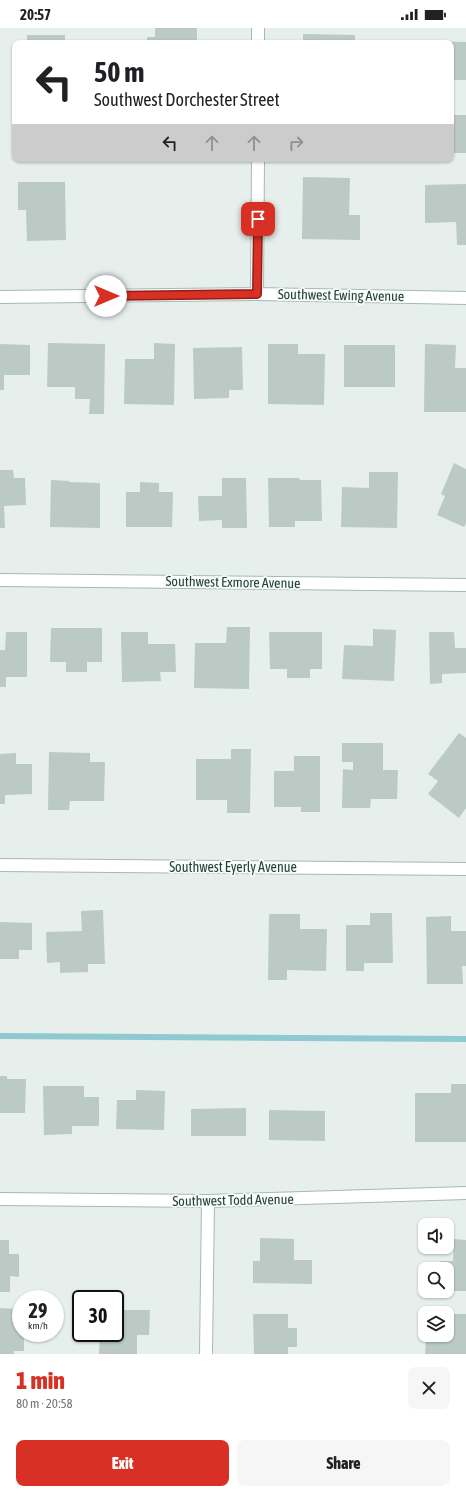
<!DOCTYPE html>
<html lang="en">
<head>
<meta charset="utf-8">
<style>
	body { margin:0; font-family:"Asap Condensed",sans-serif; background:#f6f6f6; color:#202124; height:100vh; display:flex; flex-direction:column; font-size:15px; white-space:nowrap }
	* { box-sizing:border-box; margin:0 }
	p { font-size:13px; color:#757577 }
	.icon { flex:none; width:22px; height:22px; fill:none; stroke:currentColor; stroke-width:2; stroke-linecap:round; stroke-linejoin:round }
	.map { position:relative; height:1326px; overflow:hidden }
	.panel { display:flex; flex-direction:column; background:#fff; flex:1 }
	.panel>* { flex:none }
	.hud { position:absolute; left:12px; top:12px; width:442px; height:122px; border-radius:8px; box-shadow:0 1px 3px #0004; background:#fff; color:#202124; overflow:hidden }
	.controls { position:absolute; left:418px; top:1190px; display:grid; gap:8px }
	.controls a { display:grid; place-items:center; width:36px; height:36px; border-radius:8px; background:#fff; box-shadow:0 1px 3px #0004; font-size:20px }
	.speed { position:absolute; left:12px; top:1262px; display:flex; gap:8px; font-size:20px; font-weight:700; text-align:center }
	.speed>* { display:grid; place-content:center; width:52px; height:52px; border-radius:50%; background:#fff; box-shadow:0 1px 3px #0004; line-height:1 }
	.speed small { font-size:10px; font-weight:400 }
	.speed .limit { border:2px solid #111; border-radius:6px; background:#fff; color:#111 }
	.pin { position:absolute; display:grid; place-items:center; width:34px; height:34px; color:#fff; margin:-17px; border-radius:8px; box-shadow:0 2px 6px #0006 }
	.me { position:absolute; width:44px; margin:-22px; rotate:90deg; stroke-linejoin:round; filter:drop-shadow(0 0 3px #0008) }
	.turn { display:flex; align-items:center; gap:14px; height:84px; padding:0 16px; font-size:18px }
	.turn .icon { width:52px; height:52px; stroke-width:2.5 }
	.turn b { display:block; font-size:28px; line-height:34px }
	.lanes { display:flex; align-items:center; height:38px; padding:0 16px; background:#0003; justify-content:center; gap:20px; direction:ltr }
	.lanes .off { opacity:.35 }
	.round { display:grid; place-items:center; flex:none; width:42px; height:42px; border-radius:8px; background:#f6f6f6 }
	.summary { display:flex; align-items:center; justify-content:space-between; height:68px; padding:0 16px }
	h1 { font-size:24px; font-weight:800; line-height:30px; color:#d93025 }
	.button { display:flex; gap:8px; margin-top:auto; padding:8px 16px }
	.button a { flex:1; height:46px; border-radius:8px; background:#d93025; color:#fff; font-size:16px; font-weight:800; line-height:46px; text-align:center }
	.button a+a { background:#f6f6f6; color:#202124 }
	.status { display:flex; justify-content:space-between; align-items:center; height:28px; padding:0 20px; background:#fff; direction:ltr }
	.status svg { height:11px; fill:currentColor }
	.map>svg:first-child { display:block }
</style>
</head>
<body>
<div class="status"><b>20:57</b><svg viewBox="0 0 49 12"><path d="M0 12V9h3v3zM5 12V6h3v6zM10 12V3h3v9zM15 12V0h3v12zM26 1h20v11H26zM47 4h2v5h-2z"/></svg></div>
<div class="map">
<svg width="466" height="1326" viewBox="0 0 466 1326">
	<rect width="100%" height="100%" fill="#e6efeb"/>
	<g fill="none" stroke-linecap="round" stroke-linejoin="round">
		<path stroke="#8ec9d4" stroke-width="6" d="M 0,1008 L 466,1011"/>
	</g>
	<path fill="#bbcac4" d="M 155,0 L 197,0 L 197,15 L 147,15 L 147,9 L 155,9 Z
		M 303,6 L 355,7 L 355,15 L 303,15 Z
		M 27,7 L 65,7 L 65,15 L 27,15 Z
		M 427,13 L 466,14 L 466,52 L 451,52 L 451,15 L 427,15 Z
		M 451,87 L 466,87 L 466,125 L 451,125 Z
		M 152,131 L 190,131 L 190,133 L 152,134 Z
		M 303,149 L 350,150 L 349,187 L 360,187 L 360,212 L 302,211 Z
		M 18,154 L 65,154 L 66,212 L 27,213 L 26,182 L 18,182 Z
		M 466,156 L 466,217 L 457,217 L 456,194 L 425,195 L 425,157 Z
		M 48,315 L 105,316 L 104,386 L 89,386 L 90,371 L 75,371 L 75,359 L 47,359 Z
		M 154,315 L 175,316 L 174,377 L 124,376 L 125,331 L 154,331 Z
		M 0,316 L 30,317 L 30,347 L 4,347 L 4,362 L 0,362 Z
		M 268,316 L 298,316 L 298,326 L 325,326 L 324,377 L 268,376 Z
		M 425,316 L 456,317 L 455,340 L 466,340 L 466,384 L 424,384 Z
		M 344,317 L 395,317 L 395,359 L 344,359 Z
		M 242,319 L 243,362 L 229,362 L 229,370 L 194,371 L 193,320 Z
		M 454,435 L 466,441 L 466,495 L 464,499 L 437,487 L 445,468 L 441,466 Z
		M 0,442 L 13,442 L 14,450 L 25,450 L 26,477 L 4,478 L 5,500 L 0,500 Z
		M 369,444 L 398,444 L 397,500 L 341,499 L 342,459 L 369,460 Z
		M 222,450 L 246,450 L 247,500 L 222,500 L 222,492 L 199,493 L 198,468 L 222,468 Z
		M 268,450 L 299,450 L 300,452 L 321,452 L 322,493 L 295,493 L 295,499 L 269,499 Z
		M 51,452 L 69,453 L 69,454 L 100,455 L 100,500 L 50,499 Z
		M 140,454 L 159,455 L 159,464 L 173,464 L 172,499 L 126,499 L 126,464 L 140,464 Z
		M 227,599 L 250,599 L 249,661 L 194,660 L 195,615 L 226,615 Z
		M 51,600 L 102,600 L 102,634 L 87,634 L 87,644 L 66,644 L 66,634 L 50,634 Z
		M 373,601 L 396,602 L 394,653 L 342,651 L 344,617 L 373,618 Z
		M 6,604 L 27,604 L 27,649 L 6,649 L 6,659 L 0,659 L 0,622 L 5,622 Z
		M 121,604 L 148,604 L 148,616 L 175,616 L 176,644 L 160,644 L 161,653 L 122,654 Z
		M 269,604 L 322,604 L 322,641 L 310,641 L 310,650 L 287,650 L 287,641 L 270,641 Z
		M 429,604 L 454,604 L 455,620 L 466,620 L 466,645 L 442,646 L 442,655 L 430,656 Z
		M 459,705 L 466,710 L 466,780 L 459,790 L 428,766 L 438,753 L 428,746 Z
		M 342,715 L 383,715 L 383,742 L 398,742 L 397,771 L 371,771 L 370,780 L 342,780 L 343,741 L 353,742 L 353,734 L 342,734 Z
		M 231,721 L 251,721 L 250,785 L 227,785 L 227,772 L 196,772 L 196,731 L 231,731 Z
		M 49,724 L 90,725 L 90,734 L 105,734 L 104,773 L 70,773 L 69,782 L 48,782 Z
		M 16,725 L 16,736 L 32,736 L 32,766 L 5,767 L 5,776 L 0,776 L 0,726 Z
		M 294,728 L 320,728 L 320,784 L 301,784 L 301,779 L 274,779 L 274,743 L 294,743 Z
		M 103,882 L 105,936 L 88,936 L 88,944 L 60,945 L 60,934 L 47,935 L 46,904 L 82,903 L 81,883 Z
		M 370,885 L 392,885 L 393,935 L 364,935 L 364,943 L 346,943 L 346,897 L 370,897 Z
		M 269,886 L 300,886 L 300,901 L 327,901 L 326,943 L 287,942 L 287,952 L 268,952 Z
		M 451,888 L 451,903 L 466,903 L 466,938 L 462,938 L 463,956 L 427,956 L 426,889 Z
		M 0,894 L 32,895 L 32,922 L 19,922 L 19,931 L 0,931 Z
		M 0,1048 L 7,1048 L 7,1051 L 26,1051 L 25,1085 L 0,1085 Z
		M 451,1056 L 466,1056 L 466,1114 L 415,1114 L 415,1065 L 451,1065 Z
		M 43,1058 L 84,1058 L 84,1069 L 99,1069 L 99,1098 L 72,1098 L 72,1106 L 44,1107 Z
		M 136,1062 L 165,1063 L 164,1102 L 116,1101 L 117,1072 L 136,1072 Z
		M 246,1080 L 246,1108 L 191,1108 L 191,1081 Z
		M 269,1082 L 325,1083 L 325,1113 L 269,1112 Z
		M 260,1210 L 294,1211 L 294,1232 L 312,1232 L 312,1256 L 253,1255 L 253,1233 L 260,1233 Z
		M 454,1211 L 466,1212 L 466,1263 L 453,1263 L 453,1254 L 447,1254 L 447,1241 L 440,1241 L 440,1233 L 453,1233 Z
		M 0,1212 L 9,1212 L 9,1226 L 19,1226 L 19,1249 L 10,1248 L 10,1264 L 0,1264 Z
		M 0,1280 L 21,1281 L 21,1305 L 24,1305 L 24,1323 L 14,1323 L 14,1326 L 0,1326 Z
		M 115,1282 L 150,1282 L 149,1307 L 137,1307 L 137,1326 L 99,1326 L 100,1305 L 115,1305 Z
		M 253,1286 L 288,1286 L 288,1300 L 297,1300 L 297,1319 L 288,1319 L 288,1326 L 254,1326 Z
		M 447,1286 L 466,1286 L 466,1326 L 425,1326 L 426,1312 L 432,1313 L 433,1307 L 447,1307 Z"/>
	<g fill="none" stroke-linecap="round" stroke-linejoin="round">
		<defs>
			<path id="minor" d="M 258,15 L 258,0
				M 257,266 L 258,131
				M 0,269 L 257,266 L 466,270
				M 0,552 L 466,557
				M 0,837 L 466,841
				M 0,1171 L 208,1173 L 466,1165
				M 206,1326 L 208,1173"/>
		</defs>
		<use href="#minor" stroke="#a8b8b2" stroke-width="14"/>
		<use href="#minor" stroke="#fff" stroke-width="12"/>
	</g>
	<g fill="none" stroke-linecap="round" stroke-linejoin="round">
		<defs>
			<path id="route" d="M 106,268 L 257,266 L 258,191"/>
		</defs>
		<use href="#route" stroke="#8d1f18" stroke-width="10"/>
		<use href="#route" stroke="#d93025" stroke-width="7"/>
	</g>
	<g text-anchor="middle" stroke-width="3.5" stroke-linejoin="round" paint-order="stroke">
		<g font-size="14" fill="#24423a" stroke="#f7fbf9">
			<text transform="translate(341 267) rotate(1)" y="5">Southwest Ewing Avenue</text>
			<text transform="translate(233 554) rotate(1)" y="5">Southwest Exmore Avenue</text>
			<text x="233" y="844">Southwest Eyerly Avenue</text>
			<text transform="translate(233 1172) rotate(-1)" y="5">Southwest Todd Avenue</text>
		</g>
	</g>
</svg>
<div class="controls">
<a><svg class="icon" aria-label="sound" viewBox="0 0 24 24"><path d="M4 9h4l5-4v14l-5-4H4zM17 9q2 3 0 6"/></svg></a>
<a><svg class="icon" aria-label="search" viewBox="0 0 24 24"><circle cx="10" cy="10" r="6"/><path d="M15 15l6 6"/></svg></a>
<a><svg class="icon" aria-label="layers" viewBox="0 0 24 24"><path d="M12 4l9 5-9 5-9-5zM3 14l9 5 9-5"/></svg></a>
</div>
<div class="speed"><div>29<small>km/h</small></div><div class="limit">30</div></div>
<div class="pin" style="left:258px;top:191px;background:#d93025"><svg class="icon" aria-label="arrive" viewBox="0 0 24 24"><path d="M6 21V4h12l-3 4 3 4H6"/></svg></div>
<svg class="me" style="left:106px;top:268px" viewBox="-20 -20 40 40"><circle r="19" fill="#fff"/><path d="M0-13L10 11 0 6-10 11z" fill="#d93025"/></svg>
<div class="hud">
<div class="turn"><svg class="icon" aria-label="left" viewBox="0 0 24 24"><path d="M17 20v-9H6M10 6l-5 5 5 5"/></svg><div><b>50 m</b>Southwest Dorchester Street</div></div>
<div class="lanes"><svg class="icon" aria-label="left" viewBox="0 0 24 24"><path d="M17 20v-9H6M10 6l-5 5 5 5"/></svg><svg class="icon off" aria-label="ahead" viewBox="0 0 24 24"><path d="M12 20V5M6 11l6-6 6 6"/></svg><svg class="icon off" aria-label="ahead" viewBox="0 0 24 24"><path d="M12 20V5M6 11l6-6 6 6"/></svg><svg class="icon off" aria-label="right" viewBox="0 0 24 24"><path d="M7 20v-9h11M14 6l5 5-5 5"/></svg></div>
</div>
</div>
<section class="panel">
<div class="summary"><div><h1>1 min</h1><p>80 m · 20:58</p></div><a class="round"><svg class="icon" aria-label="close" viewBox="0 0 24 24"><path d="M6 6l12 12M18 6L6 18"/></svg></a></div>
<div class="button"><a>Exit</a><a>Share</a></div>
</section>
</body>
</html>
